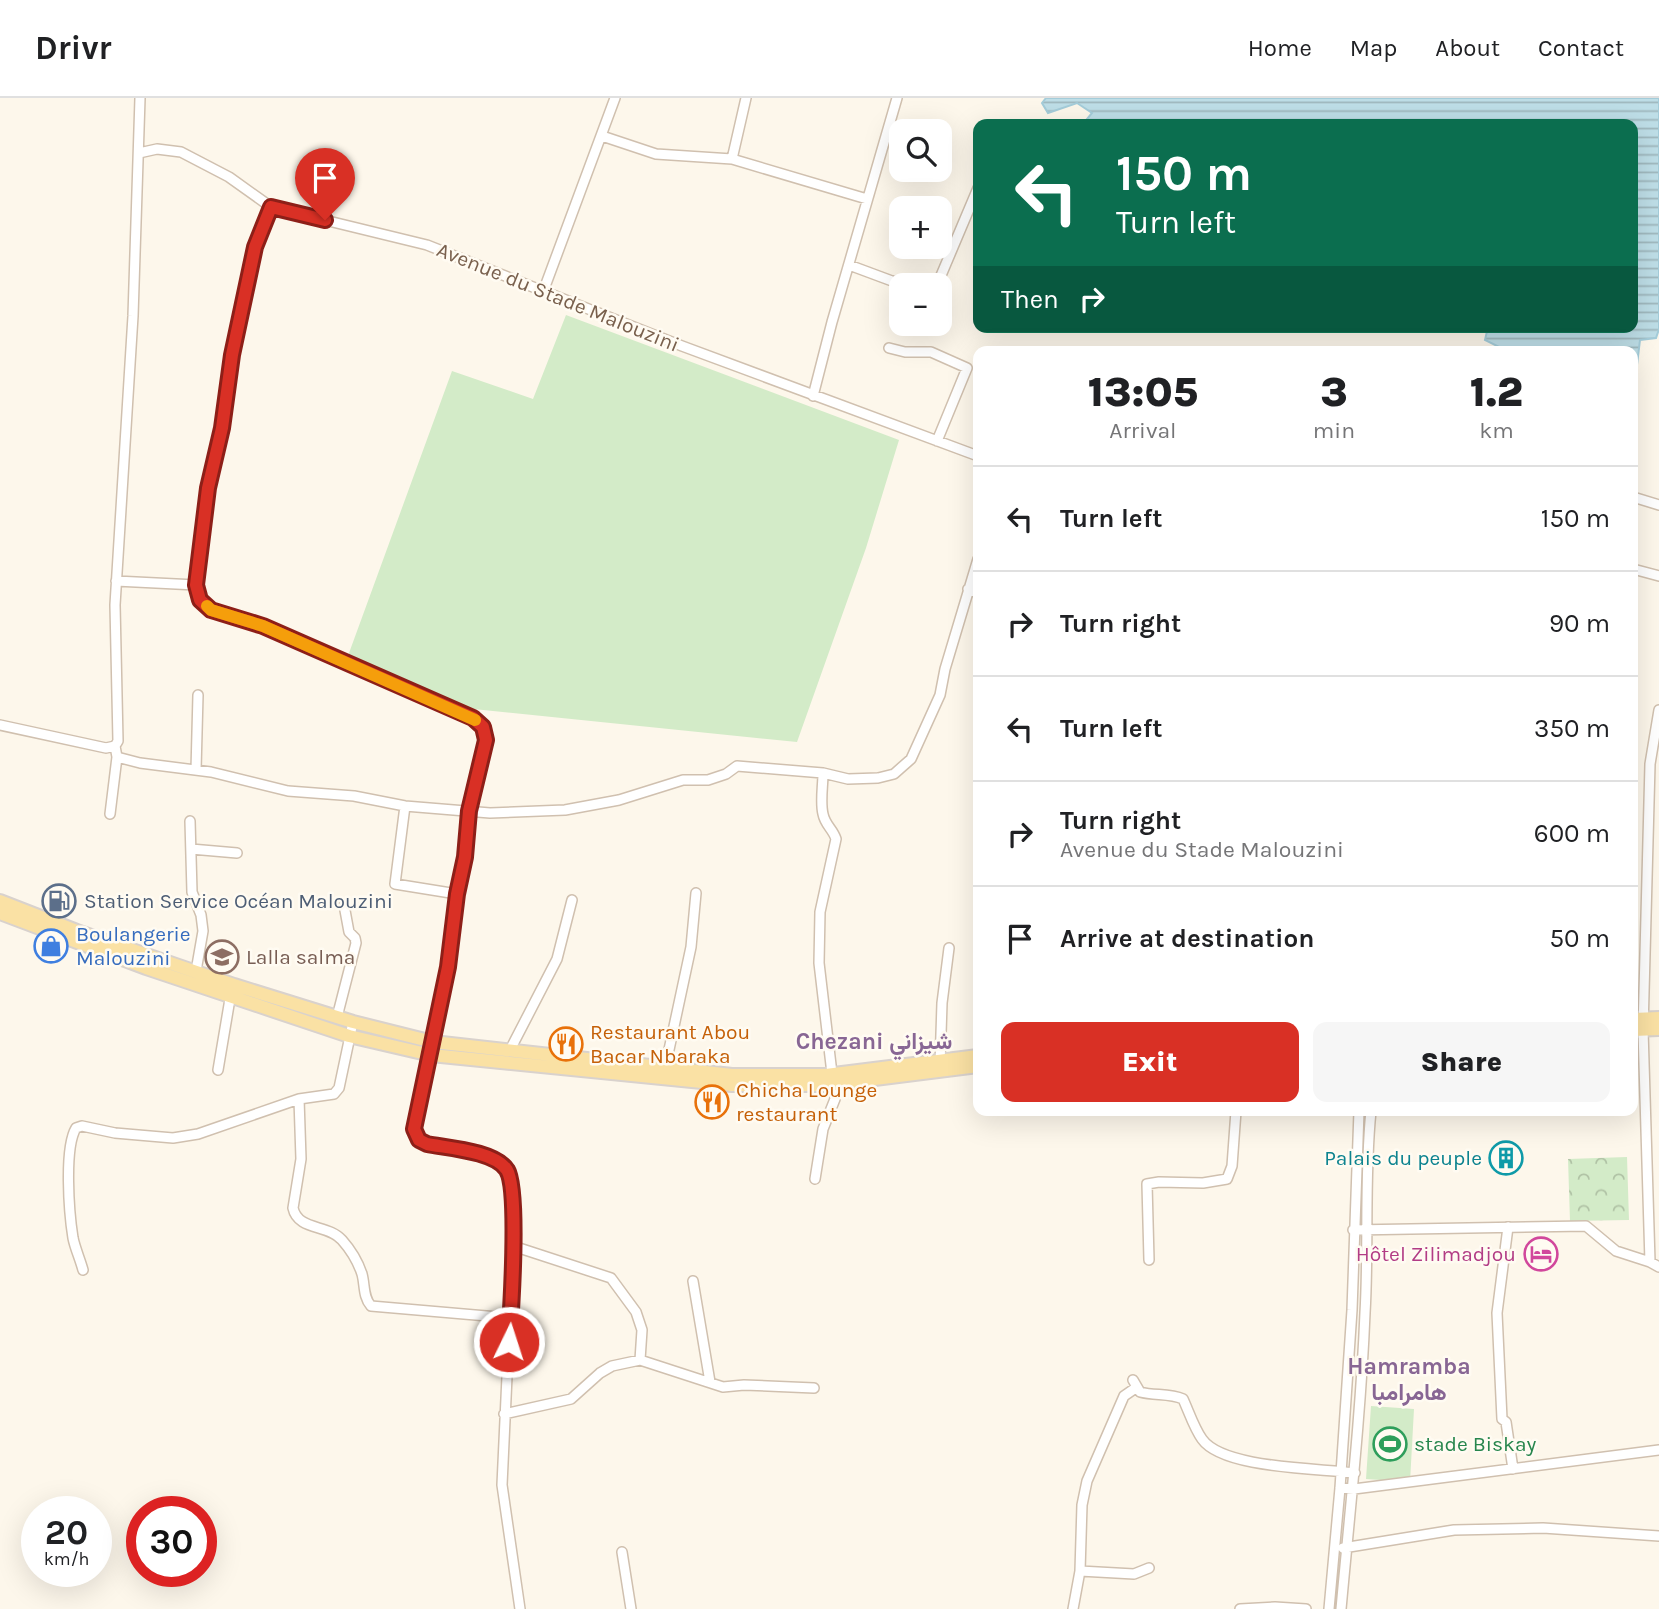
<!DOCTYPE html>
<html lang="en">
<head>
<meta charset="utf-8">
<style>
	body { margin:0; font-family:Karla,Vazirmatn,sans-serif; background:#f6f6f6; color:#202124; height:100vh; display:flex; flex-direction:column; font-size:26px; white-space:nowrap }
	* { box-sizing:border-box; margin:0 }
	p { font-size:23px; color:#757577 }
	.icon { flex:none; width:38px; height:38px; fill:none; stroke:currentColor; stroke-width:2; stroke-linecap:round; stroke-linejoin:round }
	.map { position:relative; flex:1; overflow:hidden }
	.details { position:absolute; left:973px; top:248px; width:665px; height:770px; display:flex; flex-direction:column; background:#fff; border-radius:14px; box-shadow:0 7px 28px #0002 }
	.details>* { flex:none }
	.top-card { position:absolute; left:973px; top:21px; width:665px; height:214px; border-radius:14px; box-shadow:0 7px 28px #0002; background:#0b6e4f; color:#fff; overflow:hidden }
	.tools { position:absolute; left:889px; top:21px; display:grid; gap:14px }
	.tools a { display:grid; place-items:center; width:63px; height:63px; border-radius:14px; background:#fff; box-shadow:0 7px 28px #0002; font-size:35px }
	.speed { position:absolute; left:21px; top:1398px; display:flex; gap:14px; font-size:35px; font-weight:700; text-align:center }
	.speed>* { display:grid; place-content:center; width:91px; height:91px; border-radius:50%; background:#fff; box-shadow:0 7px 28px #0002; line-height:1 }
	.speed small { font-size:18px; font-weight:400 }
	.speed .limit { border:10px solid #d22; background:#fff; color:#111 }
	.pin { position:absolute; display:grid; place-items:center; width:60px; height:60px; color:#fff; margin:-72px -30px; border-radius:50% 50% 50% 0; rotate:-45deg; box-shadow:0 0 7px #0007 }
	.pin .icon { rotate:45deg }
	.me { position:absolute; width:77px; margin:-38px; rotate:4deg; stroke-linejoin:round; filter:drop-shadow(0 0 5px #0008) }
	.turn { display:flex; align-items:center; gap:24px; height:147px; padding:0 28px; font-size:32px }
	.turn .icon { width:91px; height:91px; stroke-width:2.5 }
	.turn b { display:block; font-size:49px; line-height:60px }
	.then { display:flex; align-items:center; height:66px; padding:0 28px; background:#0003; gap:14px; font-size:26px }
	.eta { display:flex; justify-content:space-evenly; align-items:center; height:119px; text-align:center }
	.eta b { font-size:42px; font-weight:800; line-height:49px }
	.action { display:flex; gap:14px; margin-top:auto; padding:14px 28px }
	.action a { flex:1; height:80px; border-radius:14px; background:#d93025; color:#fff; font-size:28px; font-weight:800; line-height:80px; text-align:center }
	.action a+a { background:#f6f6f6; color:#202124 }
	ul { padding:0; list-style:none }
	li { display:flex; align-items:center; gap:21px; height:105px; padding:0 28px; border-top:2px solid #e0e0e0 }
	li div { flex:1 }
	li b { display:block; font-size:26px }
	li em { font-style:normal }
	header { display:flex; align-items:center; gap:42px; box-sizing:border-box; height:98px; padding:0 35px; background:#fff; border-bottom:2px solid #e0e0e0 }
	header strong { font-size:33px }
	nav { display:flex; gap:38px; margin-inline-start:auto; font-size:24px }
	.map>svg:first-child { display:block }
</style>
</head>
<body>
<header>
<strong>Drivr</strong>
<nav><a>Home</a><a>Map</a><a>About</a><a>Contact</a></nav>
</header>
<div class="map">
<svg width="1659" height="1511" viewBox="0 0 1659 1511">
	<defs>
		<pattern id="forest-crowns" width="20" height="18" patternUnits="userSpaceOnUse" patternTransform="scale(1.75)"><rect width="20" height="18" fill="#d3ebc8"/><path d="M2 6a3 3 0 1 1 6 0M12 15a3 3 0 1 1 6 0" fill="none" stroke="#b0c2a5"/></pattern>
		<pattern id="water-rules" width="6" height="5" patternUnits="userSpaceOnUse" patternTransform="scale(1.75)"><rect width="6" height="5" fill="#bedee7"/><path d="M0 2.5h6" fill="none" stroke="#9fb7bd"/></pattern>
	</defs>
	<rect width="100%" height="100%" fill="#fdf7eb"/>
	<path fill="url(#forest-crowns)" d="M 1627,1059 L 1629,1122 L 1570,1123 L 1568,1061 Z"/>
	<path fill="#d3ebc8" d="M 566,217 L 899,342 L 866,450 L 797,644 L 454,609 L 345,566 L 452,273 L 533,301 Z
		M 1371,1308 L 1414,1311 L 1410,1384 L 1366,1381 Z"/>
	<path fill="url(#water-rules)" stroke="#a4ccd9" stroke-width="2" d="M 1046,0 L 1659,0 L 1659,231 L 1656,240 L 1640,242 L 1637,267 L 1633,268 L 1633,254 L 1509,254 L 1485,242 L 1488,229 L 1633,229 L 1633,26 L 1083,26 L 1092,15 L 1077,5 L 1048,15 L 1042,5 Z"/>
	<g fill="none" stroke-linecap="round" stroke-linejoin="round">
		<defs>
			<path id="minor" d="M 140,0 L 133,218 L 115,507 L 118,643 L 115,648 L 117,659 L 140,665 L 211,674 L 288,693 L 354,698 L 405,708 L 490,715 L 565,712 L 619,702 L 683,682 L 708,682 L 726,676 L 737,668 L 823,675 L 848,681 L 878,680 L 894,676 L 911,661 L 940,597 L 945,571 L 978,461
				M 602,38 L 656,56 L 732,61 L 867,101
				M 139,55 L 157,51 L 181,54 L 229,79 L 271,109 L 427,147 L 682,248 L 978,358
				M 732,61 L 746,0
				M 271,109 L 255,149 L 231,257 L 222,330 L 208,390 L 196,487 L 200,502 L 211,512 L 263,528 L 473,620 L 483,629 L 486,642 L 469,713 L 465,759 L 457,796 L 448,869 L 414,1031 L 419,1042 L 427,1046 L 480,1057 L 497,1063 L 507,1072 L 511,1085 L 513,1148 L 502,1387 L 520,1511
				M 849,167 L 892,183 L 919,187
				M 937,187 L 978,90
				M 543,194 L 615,0
				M 889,250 L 905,254 L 931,254 L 967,270 L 937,343
				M 813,298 L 832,224 L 897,0
				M 1633,399 L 1659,407
				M 1633,471 L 1659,478
				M 116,483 L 196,487
				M 968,491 L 978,495
				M 0,627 L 106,650 L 115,648
				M 196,672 L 198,597
				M 405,708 L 395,786 L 457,796
				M 110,716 L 117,659
				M 190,723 L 192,794 L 201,817 L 203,833 L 196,873
				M 191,751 L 237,755
				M 337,919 L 356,845 L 355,840 L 349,834 L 344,807
				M 510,952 L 557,861 L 572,802
				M 940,967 L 942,905 L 949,850
				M 218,972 L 231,895
				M 664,975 L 691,849 L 696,795
				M 299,1001 L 301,1061 L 293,1110 C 298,1133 328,1126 342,1142 C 350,1151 358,1164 362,1176 C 365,1187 363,1199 371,1208 L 511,1220
				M 815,1081 L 823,1031 L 835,1001 L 819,865 L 820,814 L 836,741 C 833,731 825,727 823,716 C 820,704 823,688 823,675
				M 1508,1129 L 1497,1215 L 1502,1321 L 1506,1324 L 1513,1371
				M 1353,1132 L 1586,1128 L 1616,1153 L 1650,1164 L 1659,1169
				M 513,1148 L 611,1180 L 636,1214 L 642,1232 L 640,1262
				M 1149,1162 L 1147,1086 L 1159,1084 L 1203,1085 L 1227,1081 L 1232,1068 L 1236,1013
				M 1650,1164 L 1643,932 L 1650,666 L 1659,612
				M 83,1172 C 80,1161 75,1150 73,1140 C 69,1115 64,1050 76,1030 L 82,1028 L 115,1035 L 173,1040 L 198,1036 L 299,1001 L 334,996 L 339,990 L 353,924
				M 693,1183 L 710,1284
				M 1133,1282 L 1140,1294 C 1155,1298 1169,1295 1183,1301 C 1189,1314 1194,1330 1202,1341 C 1223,1371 1319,1370 1355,1375
				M 504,1316 L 571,1301 L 600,1275 L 612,1268 L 640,1262 L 723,1289 L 744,1287 L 814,1290
				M 1340,1390 L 1354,1391 L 1659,1352
				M 1343,1450 L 1454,1432 L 1543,1430 L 1659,1438
				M 622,1454 L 631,1511
				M 1080,1473 L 1134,1476 L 1149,1470
				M 1073,1511 L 1080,1473 L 1082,1407 L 1087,1383 L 1124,1298 L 1137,1289
				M 1240,1511 L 1275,1509 L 1306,1511
				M 1329,1511 L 1340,1390 L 1352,1212 L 1359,1013
				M 1341,1511 C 1350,1412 1361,1314 1365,1215 C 1369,1148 1364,1080 1371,1013"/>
			<path id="major" d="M 0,803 L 77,833 L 234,887 L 353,924 L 433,944 L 732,977 L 826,977 L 978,958
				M 0,815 L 146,870 L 349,938 L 431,957 L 732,987 L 827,987 L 978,968
				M 1633,921 L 1659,920
				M 1633,932 L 1659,931"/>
		</defs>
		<use href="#minor" stroke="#d0c0af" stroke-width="12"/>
		<use href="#major" stroke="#d9d2cd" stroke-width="16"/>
		<use href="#minor" stroke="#fff" stroke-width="9"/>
		<use href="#major" stroke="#fae1a4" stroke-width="12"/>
	</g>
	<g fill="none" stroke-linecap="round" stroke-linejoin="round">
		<defs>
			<path id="route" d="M 325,122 L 271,109 L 255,149 L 232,257 L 222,330 L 208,390 L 196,487 L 200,502 L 211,512 L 263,528 L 473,620 L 483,629 L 486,642 L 469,713 L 465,759 L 457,796 L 448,869 L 414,1031 L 419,1042 L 427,1046 C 447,1050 495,1053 507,1072 C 519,1092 511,1215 509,1244"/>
		</defs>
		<use href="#route" stroke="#8d1f18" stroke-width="18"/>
		<use href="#route" stroke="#d93025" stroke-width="12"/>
		<path stroke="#f59e0b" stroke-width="12" d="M 207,508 L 211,512 L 263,528 L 475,622"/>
	</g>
	<defs>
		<symbol id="fuel-ring" viewBox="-11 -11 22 22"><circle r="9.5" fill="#fffbf2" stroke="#5c6f8a" stroke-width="1.5"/><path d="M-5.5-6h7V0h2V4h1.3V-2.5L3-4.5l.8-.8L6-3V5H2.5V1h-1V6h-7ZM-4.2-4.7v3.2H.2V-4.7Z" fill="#5c6f8a"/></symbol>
		<symbol id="shop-ring" viewBox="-11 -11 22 22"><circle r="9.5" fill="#fffbf2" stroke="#3f7fe0" stroke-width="1.5"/><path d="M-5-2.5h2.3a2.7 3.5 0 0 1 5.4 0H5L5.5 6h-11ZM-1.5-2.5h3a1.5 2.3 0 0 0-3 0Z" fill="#3f7fe0"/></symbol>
		<symbol id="school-ring" viewBox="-11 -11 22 22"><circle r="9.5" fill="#fffbf2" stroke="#8d6e63" stroke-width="1.5"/><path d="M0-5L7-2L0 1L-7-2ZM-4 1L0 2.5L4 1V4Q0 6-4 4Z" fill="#8d6e63"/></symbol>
		<symbol id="restaurant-ring" viewBox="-11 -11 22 22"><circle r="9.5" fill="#fffbf2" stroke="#e8710a" stroke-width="1.5"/><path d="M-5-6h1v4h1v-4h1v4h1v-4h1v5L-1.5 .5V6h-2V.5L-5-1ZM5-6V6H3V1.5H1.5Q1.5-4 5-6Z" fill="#e8710a"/></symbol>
		<symbol id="building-ring" viewBox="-11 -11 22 22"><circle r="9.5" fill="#fffbf2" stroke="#0f9aa8" stroke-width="1.5"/><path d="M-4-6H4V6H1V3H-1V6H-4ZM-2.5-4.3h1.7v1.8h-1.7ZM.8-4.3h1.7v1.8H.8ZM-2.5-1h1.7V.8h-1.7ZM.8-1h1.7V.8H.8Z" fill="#0f9aa8"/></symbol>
		<symbol id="hotel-ring" viewBox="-11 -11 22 22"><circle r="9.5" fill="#fffbf2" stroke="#d1479c" stroke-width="1.5"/><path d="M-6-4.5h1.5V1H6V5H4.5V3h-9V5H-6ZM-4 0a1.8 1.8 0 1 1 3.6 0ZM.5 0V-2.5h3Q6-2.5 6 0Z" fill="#d1479c"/></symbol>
		<symbol id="stadium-ring" viewBox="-11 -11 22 22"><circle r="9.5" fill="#fffbf2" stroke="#2e9e5b" stroke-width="1.5"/><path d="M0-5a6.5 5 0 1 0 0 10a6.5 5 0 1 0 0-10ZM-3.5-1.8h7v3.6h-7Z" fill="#2e9e5b"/></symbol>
	</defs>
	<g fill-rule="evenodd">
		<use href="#fuel-ring" x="40" y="784" width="38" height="38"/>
		<use href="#shop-ring" x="32" y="829" width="38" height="38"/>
		<use href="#school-ring" x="203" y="840" width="38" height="38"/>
		<use href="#restaurant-ring" x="547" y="927" width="38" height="38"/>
		<use href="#restaurant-ring" x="693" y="985" width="38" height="38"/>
		<use href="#building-ring" x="1487" y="1041" width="38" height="38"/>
		<use href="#hotel-ring" x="1522" y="1137" width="38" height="38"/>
		<use href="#stadium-ring" x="1371" y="1327" width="38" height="38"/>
	</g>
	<g text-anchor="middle" stroke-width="5" stroke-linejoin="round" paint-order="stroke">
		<g font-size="21" fill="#79604d" stroke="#fffbf2">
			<text transform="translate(558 199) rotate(22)" y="7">Avenue du Stade Malouzini</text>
		</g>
		<g font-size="21" fill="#4e5e75" stroke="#fffbf2" text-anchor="start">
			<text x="84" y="810">Station Service Océan Malouzini</text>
		</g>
		<g font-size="21" fill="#366cbe" stroke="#fffbf2" text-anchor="start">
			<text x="76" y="843">Boulangerie<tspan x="76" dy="24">Malouzini</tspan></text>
		</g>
		<g font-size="21" fill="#785e54" stroke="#fffbf2" text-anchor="start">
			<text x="246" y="866">Lalla salma</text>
		</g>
		<g font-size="21" fill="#c56008" stroke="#fffbf2" text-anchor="start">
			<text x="590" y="941">Restaurant Abou<tspan x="590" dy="24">Bacar Nbaraka</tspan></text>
			<text x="736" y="999">Chicha Lounge<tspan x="736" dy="24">restaurant</tspan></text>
		</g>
		<g font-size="21" fill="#0d838f" stroke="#fffbf2" text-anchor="end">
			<text x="1482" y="1067">Palais du peuple</text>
		</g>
		<g font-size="21" fill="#b23c85" stroke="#fffbf2" text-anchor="end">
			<text x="1516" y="1163">Hôtel Zilimadjou</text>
		</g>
		<g font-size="21" fill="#27864d" stroke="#fffbf2" text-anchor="start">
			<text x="1414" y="1353">stade Biskay</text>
		</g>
		<g font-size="23" font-weight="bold" fill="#886694" stroke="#fffbf2">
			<text x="874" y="951">Chezani شيزاني</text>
			<text x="1409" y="1276">Hamramba<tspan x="1409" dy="26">هامرامبا</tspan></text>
		</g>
	</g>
</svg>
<div class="tools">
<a><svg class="icon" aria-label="search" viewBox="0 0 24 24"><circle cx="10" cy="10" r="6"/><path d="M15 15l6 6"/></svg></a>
<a>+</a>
<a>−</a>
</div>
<div class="speed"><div>20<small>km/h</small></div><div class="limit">30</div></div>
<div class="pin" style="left:325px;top:122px;background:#d93025"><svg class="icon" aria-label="arrive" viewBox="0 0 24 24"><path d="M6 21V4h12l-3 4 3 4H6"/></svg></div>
<svg class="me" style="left:509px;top:1244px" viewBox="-20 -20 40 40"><circle r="17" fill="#d93025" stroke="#fff" stroke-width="3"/><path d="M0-11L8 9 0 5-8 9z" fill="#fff"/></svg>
<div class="top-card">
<div class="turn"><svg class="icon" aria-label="left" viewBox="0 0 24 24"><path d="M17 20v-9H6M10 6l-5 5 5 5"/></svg><div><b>150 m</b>Turn left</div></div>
<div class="then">Then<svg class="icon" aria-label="right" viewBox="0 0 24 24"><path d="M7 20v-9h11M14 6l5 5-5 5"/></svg></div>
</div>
<section class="details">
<div class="eta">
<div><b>13:05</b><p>Arrival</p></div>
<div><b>3</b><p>min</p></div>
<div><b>1.2</b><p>km</p></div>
</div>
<ul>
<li><svg class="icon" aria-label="left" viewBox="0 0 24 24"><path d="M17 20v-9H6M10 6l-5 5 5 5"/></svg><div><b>Turn left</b></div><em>150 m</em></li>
<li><svg class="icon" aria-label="right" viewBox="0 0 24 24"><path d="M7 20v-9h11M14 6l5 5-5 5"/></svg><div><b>Turn right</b></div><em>90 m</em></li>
<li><svg class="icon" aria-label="left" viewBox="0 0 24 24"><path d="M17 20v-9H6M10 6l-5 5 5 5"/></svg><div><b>Turn left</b></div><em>350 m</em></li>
<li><svg class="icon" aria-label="right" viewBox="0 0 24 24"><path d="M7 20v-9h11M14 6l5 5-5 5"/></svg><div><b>Turn right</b><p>Avenue du Stade Malouzini</p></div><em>600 m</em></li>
<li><svg class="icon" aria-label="arrive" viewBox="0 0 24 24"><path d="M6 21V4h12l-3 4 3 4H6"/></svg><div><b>Arrive at destination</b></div><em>50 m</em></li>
</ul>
<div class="action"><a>Exit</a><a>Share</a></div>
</section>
</div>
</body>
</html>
